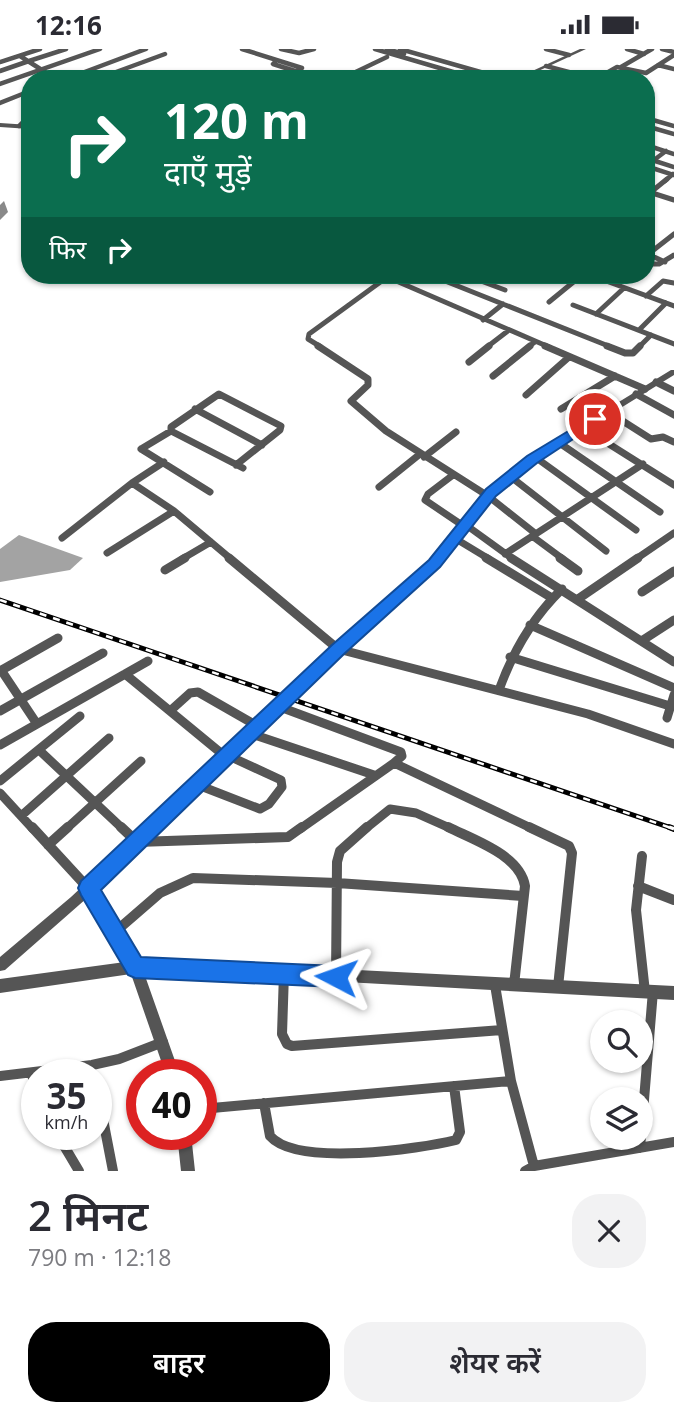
<!DOCTYPE html>
<html lang="hi">
<head>
<meta charset="utf-8">
<style>
	body { margin:0; font-family:"Open Sans","Noto Sans Devanagari",sans-serif; background:#f2f2f3; color:#2b2b33; height:100vh; display:flex; flex-direction:column; font-size:26px; white-space:nowrap }
	* { box-sizing:border-box; margin:0 }
	p { font-size:23px; color:#7c7c81 }
	.icon { flex:none; width:38px; height:38px; fill:none; stroke:currentColor; stroke-width:2; stroke-linecap:round; stroke-linejoin:round }
	.map { position:relative; height:1122px; overflow:hidden }
	.details { display:flex; flex-direction:column; background:#fff; flex:1 }
	.details>* { flex:none }
	.hud { position:absolute; left:21px; top:21px; width:634px; height:214px; border-radius:28px; box-shadow:0 2px 5px #0004; background:#0b6e4f; color:#fff; overflow:hidden }
	.buttons { position:absolute; left:590px; top:961px; display:grid; gap:14px }
	.buttons a { display:grid; place-items:center; width:63px; height:63px; border-radius:50%; background:#fff; box-shadow:0 2px 5px #0004; font-size:35px }
	.speed { position:absolute; left:21px; top:1010px; display:flex; gap:14px; font-size:35px; font-weight:700; text-align:center }
	.speed>* { display:grid; place-content:center; width:91px; height:91px; border-radius:50%; background:#fff; box-shadow:0 2px 5px #0004; line-height:1 }
	.speed small { font-size:18px; font-weight:400 }
	.speed .limit { border:10px solid #d22; background:#fff; color:#111 }
	.pin { position:absolute; display:grid; place-items:center; width:60px; height:60px; color:#fff; margin:-30px; border:4px solid #fff; border-radius:50%; box-shadow:0 2px 7px #0007 }
	.me { position:absolute; width:77px; margin:-38px; rotate:274deg; stroke-linejoin:round; filter:drop-shadow(0 0 5px #0008) }
	.turn { display:flex; align-items:center; gap:24px; height:147px; padding:0 28px; font-size:32px }
	.turn .icon { width:91px; height:91px; stroke-width:2.5 }
	.turn b { display:block; font-size:49px; line-height:60px }
	.then { display:flex; align-items:center; height:66px; padding:0 28px; background:#0003; gap:14px; font-size:26px }
	.round { display:grid; place-items:center; flex:none; width:74px; height:74px; border-radius:28px; background:#f2f2f3 }
	.overview { display:flex; align-items:center; justify-content:space-between; height:119px; padding:0 28px }
	h1 { font-size:42px; font-weight:600; line-height:52px }
	.button { display:flex; gap:14px; margin-top:auto; padding:14px 28px }
	.button a { flex:1; height:80px; border-radius:28px; background:#000; color:#fff; font-size:28px; font-weight:600; line-height:80px; text-align:center }
	.button a+a { background:#f2f2f3; color:#2b2b33 }
	.status { display:flex; justify-content:space-between; align-items:center; height:49px; padding:0 35px; background:#fff; direction:ltr }
	.status svg { height:19px; fill:currentColor }
	.map>svg:first-child { display:block }
</style>
</head>
<body>
<div class="status"><b>12:16</b><svg viewBox="0 0 49 12"><path d="M0 12V9h3v3zM5 12V6h3v6zM10 12V3h3v9zM15 12V0h3v12zM26 1h20v11H26zM47 4h2v5h-2z"/></svg></div>
<div class="map">
<svg width="674" height="1122" viewBox="0 0 674 1122">
	<rect width="100%" height="100%" fill="#fff"/>
	<path fill="#a3a3a3" d="M 19,486 L 83,509 L 70,521 L 0,533 L 0,500 Z"/>
	<g fill="none" stroke-linecap="round" stroke-linejoin="round">
		<path stroke="#555" stroke-width="4.5" d="M 242,0 L 302,19 L 280,30
			M 281,0 L 299,4 L 314,0
			M 375,0 L 477,30
			M 387,0 L 404,5
			M 400,0 L 505,30
			M 546,0 L 569,6
			M 627,0 L 644,5
			M 662,0 L 674,3
			M 20,7 L 56,30
			M 29,12 L 66,0
			M 276,12 L 273,15 L 295,22
			M 0,13 L 40,0
			M 658,16 L 674,20
			M 546,17 L 595,30
			M 621,18 L 652,0
			M 0,22 L 29,12
			M 396,24 L 415,30
			M 440,27 L 449,30
			M 66,30 L 146,0
			M 97,30 L 165,5
			M 228,30 L 243,24
			M 309,30 L 317,26
			M 341,30 L 387,8
			M 596,30 L 617,18 L 646,24 L 674,6
			M 620,30 L 634,22
			M 0,35 L 100,0
			M 0,54 L 30,42
			M 646,69 L 674,77
			M 19,77 L 30,66
			M 646,77 L 674,85
			M 646,96 L 674,105
			M 666,102 L 646,117 L 674,126
			M 652,111 L 674,118
			M 665,132 L 673,125"/>
		<path stroke="#555" stroke-width="5" d="M 646,142 L 674,151
			M 651,143 L 667,130
			M 665,213 L 652,207 L 651,203 L 674,185
			M 646,215 L 659,215 L 674,206
			M 430,226 L 611,298
			M 465,226 L 505,241
			M 590,226 L 674,257
			M 387,228 L 549,298
			M 613,234 L 623,226
			M 646,247 L 663,232 L 674,234
			M 549,253 L 582,226
			M 573,256 L 674,295
			M 596,265 L 624,239
			M 483,271 L 503,255
			M 639,281 L 666,254
			M 321,298 L 308,290 L 309,285 L 390,226
			M 487,298 L 509,281
			M 528,298 L 535,293
			M 639,298 L 651,286"/>
		<path stroke="#555" stroke-width="7" d="M 318,297 L 368,330 L 368,336 L 351,352 L 386,382 L 488,447 L 536,485
			M 545,297 L 645,340
			M 607,297 L 625,304 L 633,304 L 640,297
			M 469,313 L 489,297
			M 493,327 L 530,297
			M 656,333 L 674,342
			M 636,345 L 674,366
			M 526,346 L 569,308
			M 584,346 L 610,360
			M 195,360 L 262,396
			M 561,360 L 615,327
			M 607,362 L 651,390 L 663,388 L 674,393
			M 582,378 L 674,436
			M 171,382 L 171,378 L 219,345 L 281,377 L 280,381 L 236,416
			M 558,393 L 660,463
			M 141,400 L 171,382 L 243,419
			M 141,400 L 210,443
			M 424,408 L 456,383
			M 535,408 L 636,481
			M 453,426 L 428,445 L 425,451 L 465,478
			M 511,428 L 606,502
			M 132,434 L 174,462 L 231,510
			M 379,438 L 420,405
			M 466,476 L 513,510
			M 532,487 L 563,510
			M 62,489 L 132,434 L 164,413
			M 456,490 L 489,510
			M 107,504 L 174,462
			M 505,505 L 643,415
			M 182,510 L 211,493
			M 636,510 L 674,484"/>
		<path stroke="#555" stroke-width="9" d="M 229,509 L 338,600 L 588,665 L 674,695
			M 486,509 L 552,549
			M 511,509 L 674,613
			M 560,509 L 578,522
			M 165,521 L 185,509
			M 642,543 L 674,522
			M 578,550 L 638,509
			M 530,576 L 674,639
			M 643,591 L 674,571
			M 510,608 L 670,657
			M 1,621 L 37,675
			M 0,622 L 58,589
			M 125,625 L 227,709
			M 499,641 C 513,602 532,569 562,540
			M 280,658 L 401,703 L 402,707 L 394,714
			M 0,662 L 103,604
			M 170,662 L 190,644 L 198,643 L 259,678
			M 667,669 L 674,646
			M 252,685 L 374,726
			M 0,696 L 148,612
			M 39,701 L 123,780
			M 0,732 L 80,667
			M 198,736 L 260,760 L 269,755 L 282,738 L 281,731 L 229,707
			M 0,744 L 33,780
			M 21,767 L 109,689
			M 66,780 L 141,712
			M 300,780 L 394,714 L 533,780
			M 365,780 L 390,760 L 416,764 L 452,780"/>
		<path stroke="#555" stroke-width="10" d="M 32,778 L 88,839
			M 121,778 L 137,793 L 288,788 L 302,778
			M 448,778 C 474,791 520,806 525,837 L 514,936
			M 529,778 L 569,797 L 572,804 L 558,938
			M 48,796 L 68,778
			M 642,807 L 636,861 L 645,943
			M 638,837 L 674,851
			M 115,883 L 160,844 L 193,829 L 337,834 L 523,847
			M 284,924 L 282,985 L 287,995 L 292,997 L 502,981
			M 336,928 L 337,813 L 340,802 L 367,778
			M 495,936 L 511,1032 L 534,1117
			M 31,1024 L 37,1038
			M 0,1027 L 92,1016 L 119,1010 L 163,993
			M 96,1034 L 113,1122
			M 264,1054 L 270,1087 C 297,1118 419,1100 456,1091 L 460,1083 L 454,1037
			M 201,1060 L 511,1032
			M 57,1085 L 79,1122
			M 640,1099 L 653,942
			M 525,1122 L 534,1117 L 674,1093"/>
		<path fill="#555" fill-rule="evenodd" d="M 580,0 L 586,0 L 521,30 L 515,30 Z
			M 0,74 L 30,76 L 30,80 L 0,78 Z
			M 671,321 L 674,321 L 674,326 L 535,412 L 494,446 L 437,517 L 294,649 L 293,652 L 96,841 L 138,912 L 182,912 L 674,937 L 674,951 L 182,924 L 144,924 L 180,1026 L 166,1026 L 131,925 L 0,944 L 0,930 L 125,913 L 87,849 L 5,921 L 0,922 L 0,908 L 71,848 L 288,645 L 289,642 L 431,513 L 488,442 L 529,408 Z
			M 177,1085 L 191,1085 L 195,1122 L 181,1122 Z"/>
		<defs>
			<path id="rail-far1" d="M 0,551 L 674,780"/>
			<path id="rail" d="M 669,778 L 674,780"/>
		</defs>
		<use href="#rail-far1" stroke="#000" stroke-width="5"/>
		<use href="#rail" stroke="#000" stroke-width="6"/>
		<use href="#rail-far1" stroke="#fff" stroke-width="2.5" stroke-dasharray="7" stroke-linecap="butt"/>
		<use href="#rail" stroke="#fff" stroke-width="3.5" stroke-dasharray="10" stroke-linecap="butt"/>
		<path stroke="#555" stroke-width="10" d="M 289,649 L 293,645"/>
	</g>
	<path fill="#898989" d="M 4,152 L 8,163 L 0,171 L 0,156 Z"/>
	<path fill="#1a73e8" stroke="#114b97" stroke-width="2" d="M 595,366 L 599,367 L 599,373 L 537,414 L 496,447 L 440,518 L 344,605 L 101,841 L 141,908 L 336,917 L 344,920 L 347,928 L 344,935 L 336,938 L 135,929 L 128,926 L 81,846 L 78,839 L 81,832 L 332,596 L 429,511 L 486,440 L 527,407 Z"/>
</svg>
<div class="buttons">
<a><svg class="icon" aria-label="search" viewBox="0 0 24 24"><circle cx="10" cy="10" r="6"/><path d="M15 15l6 6"/></svg></a>
<a><svg class="icon" aria-label="layers" viewBox="0 0 24 24"><path d="M12 4l9 5-9 5-9-5zM3 14l9 5 9-5"/></svg></a>
</div>
<div class="speed"><div>35<small>km/h</small></div><div class="limit">40</div></div>
<div class="pin" style="left:595px;top:370px;background:#d93025"><svg class="icon" aria-label="arrive" viewBox="0 0 24 24"><path d="M6 21V4h12l-3 4 3 4H6"/></svg></div>
<svg class="me" style="left:336px;top:928px" viewBox="-20 -20 40 40"><path d="M0-17L14 15 0 8-14 15z" fill="#1a73e8" stroke="#fff" stroke-width="4"/></svg>
<div class="hud">
<div class="turn"><svg class="icon" aria-label="right" viewBox="0 0 24 24"><path d="M7 20v-9h11M14 6l5 5-5 5"/></svg><div><b>120 m</b>दाएँ मुड़ें</div></div>
<div class="then">फिर<svg class="icon" aria-label="right" viewBox="0 0 24 24"><path d="M7 20v-9h11M14 6l5 5-5 5"/></svg></div>
</div>
</div>
<section class="details">
<div class="overview"><div><h1>2 मिनट</h1><p>790 m · 12:18</p></div><a class="round"><svg class="icon" aria-label="close" viewBox="0 0 24 24"><path d="M6 6l12 12M18 6L6 18"/></svg></a></div>
<div class="button"><a>बाहर</a><a>शेयर करें</a></div>
</section>
</body>
</html>
